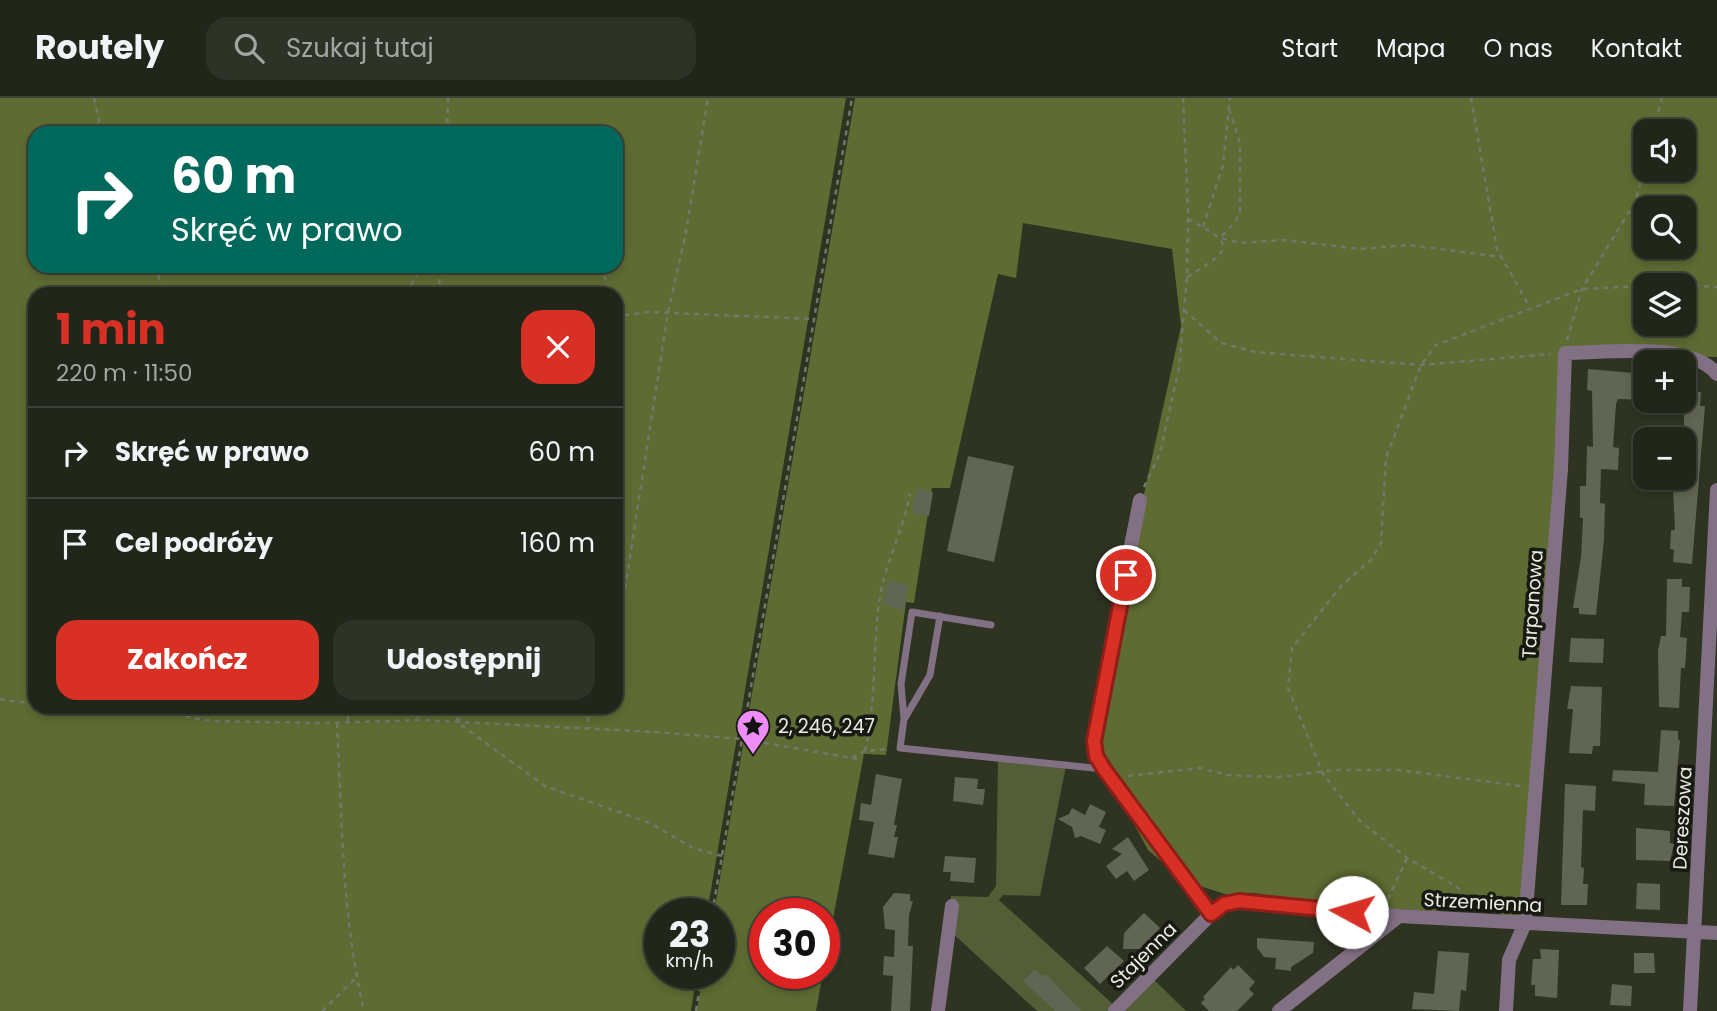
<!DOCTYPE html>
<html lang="pl">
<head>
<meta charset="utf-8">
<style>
	body { margin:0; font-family:Poppins,sans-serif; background:#2e3227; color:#f1f3f6; height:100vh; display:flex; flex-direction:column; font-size:26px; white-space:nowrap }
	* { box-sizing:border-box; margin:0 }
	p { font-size:23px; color:#a2a5a2 }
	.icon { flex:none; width:38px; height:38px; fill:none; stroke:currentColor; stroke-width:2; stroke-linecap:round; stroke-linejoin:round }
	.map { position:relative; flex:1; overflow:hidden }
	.details { position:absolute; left:28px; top:189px; width:595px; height:427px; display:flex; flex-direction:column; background:#22261a; border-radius:21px; box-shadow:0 4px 10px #0003,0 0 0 2px #3f4339 }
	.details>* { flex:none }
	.hud { position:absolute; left:28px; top:28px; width:595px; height:147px; border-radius:21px; box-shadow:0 4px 10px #0003,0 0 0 2px #3f4339; background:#00695c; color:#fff; overflow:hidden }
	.buttons { position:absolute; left:1633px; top:21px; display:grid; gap:14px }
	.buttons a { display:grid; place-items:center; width:63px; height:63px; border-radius:14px; background:#22261a; box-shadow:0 4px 10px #0003,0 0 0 2px #3f4339; font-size:35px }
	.speed { position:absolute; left:644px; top:800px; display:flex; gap:14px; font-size:35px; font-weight:700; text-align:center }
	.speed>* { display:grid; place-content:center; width:91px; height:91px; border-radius:50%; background:#22261a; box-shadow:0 4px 10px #0003,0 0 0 2px #3f4339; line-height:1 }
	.speed small { font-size:18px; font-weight:400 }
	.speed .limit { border:10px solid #d22; background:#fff; color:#111 }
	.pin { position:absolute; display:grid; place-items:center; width:60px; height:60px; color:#fff; margin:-30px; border:4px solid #fff; border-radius:50%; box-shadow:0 2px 7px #0007 }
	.me { position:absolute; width:77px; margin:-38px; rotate:276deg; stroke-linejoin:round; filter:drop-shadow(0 0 5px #0008) }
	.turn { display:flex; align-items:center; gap:24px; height:147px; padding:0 28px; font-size:32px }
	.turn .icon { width:91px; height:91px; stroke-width:2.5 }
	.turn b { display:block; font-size:49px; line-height:60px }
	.round { display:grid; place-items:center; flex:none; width:74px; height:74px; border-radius:21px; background:#2e3227 }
	.overview { display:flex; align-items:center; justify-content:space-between; height:119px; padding:0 28px }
	h1 { font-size:42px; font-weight:700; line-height:52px; color:#d93025 }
	.action { display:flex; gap:14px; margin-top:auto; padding:14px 28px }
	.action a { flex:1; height:80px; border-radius:21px; background:#d93025; color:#fff; font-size:28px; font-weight:700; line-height:80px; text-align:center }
	.action a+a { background:#2e3227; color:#f1f3f6 }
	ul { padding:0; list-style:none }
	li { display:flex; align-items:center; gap:21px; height:91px; padding:0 28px; border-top:2px solid #3f4339 }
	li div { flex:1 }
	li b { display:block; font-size:26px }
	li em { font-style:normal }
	header { display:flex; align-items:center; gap:42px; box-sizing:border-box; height:98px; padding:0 35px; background:#22261a; border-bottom:2px solid #3f4339 }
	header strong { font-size:33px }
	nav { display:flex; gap:38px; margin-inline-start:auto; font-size:24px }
	.search { width:490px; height:63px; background:#2e3227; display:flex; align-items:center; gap:18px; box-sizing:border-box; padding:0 24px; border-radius:21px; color:#a2a5a2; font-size:26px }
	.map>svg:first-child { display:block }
</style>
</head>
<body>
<header>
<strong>Routely</strong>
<div class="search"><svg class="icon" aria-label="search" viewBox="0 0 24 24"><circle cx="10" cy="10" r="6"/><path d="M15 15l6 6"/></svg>Szukaj tutaj</div>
<nav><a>Start</a><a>Mapa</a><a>O nas</a><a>Kontakt</a></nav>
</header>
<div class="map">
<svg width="1717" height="913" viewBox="0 0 1717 913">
	<rect width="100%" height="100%" fill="#2e3322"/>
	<path fill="#545d36" d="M 998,662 L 1066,668 L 1040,798 L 1003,797 L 999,802 L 1116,909 L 1148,876 L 1186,913 L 1037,913 L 949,832 L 951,798 L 988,799 L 996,788 Z"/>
	<path fill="#5e6b32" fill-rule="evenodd" d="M 0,0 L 846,0 L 707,815 L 660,816 L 660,875 L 697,875 L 691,913 L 0,913 ZM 35,35 L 616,35 L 616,168 L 35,168 ZM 35,196 L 616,196 L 616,609 L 35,609 Z
		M 855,0 L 1717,0 L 1717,259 L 1566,256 L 1519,821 L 1470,808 L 1434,813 L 1312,806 L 1255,795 L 1228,797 L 1203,789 L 1175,775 L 1148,752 L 1104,671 L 1092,632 L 1181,228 L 1172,151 L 1023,125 L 1016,180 L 998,176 L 950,390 L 932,390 L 914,505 L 906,504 L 886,657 L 864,656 L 824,869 L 824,816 L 765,816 L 765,875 L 823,875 L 816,913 L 697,913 L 703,875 L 719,875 L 719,816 L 714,815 ZM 1645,33 L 1684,33 L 1684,72 L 1645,72 ZM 1645,110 L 1684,110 L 1684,149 L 1645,149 ZM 1645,187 L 1684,187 L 1684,226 L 1645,226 Z"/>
	<path fill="#616654" d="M 1588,271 L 1645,276 L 1644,302 L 1618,301 L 1616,306 L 1613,349 L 1619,350 L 1618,372 L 1601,371 L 1600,405 L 1605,406 L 1604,442 L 1596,517 L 1579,516 L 1579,510 L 1573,510 L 1581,459 L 1583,420 L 1580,420 L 1580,388 L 1586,388 L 1587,348 L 1593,349 L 1592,293 L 1587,292 Z
		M 1684,293 L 1701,294 L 1700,308 L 1705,308 L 1692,466 L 1673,464 L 1674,452 L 1670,451 L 1671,432 L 1675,432 L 1673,391 L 1684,391 Z
		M 968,358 L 1014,368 L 994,464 L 947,453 Z
		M 916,391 L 933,394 L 929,418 L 912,415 Z
		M 1667,481 L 1682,481 L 1682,489 L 1690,489 L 1689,514 L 1682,514 L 1680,539 L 1687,540 L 1685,570 L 1681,570 L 1679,610 L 1659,609 L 1658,553 L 1661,538 L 1666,538 Z
		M 887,483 L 908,486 L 904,513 L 884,507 Z
		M 1571,540 L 1604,541 L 1603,565 L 1569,564 Z
		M 1571,588 L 1602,589 L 1600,648 L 1593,648 L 1592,656 L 1569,655 L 1573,611 L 1567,611 Z
		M 1661,632 L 1678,633 L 1678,642 L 1680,642 L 1674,708 L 1644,707 L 1645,686 L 1612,683 L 1613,672 L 1658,674 Z
		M 876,676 L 902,681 L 894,727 L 897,727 L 894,739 L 898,739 L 894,760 L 868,756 L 874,724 L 859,722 L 861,705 L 871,707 Z
		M 955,679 L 978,681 L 977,691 L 985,691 L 983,707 L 953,703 Z
		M 1565,686 L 1596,688 L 1595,713 L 1583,712 L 1581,769 L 1584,770 L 1583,786 L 1588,786 L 1587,807 L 1561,807 Z
		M 1090,706 L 1106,714 L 1099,729 L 1106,732 L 1100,746 L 1081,738 L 1075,740 L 1072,729 L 1058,721 L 1069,716 L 1072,710 L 1085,717 Z
		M 1636,730 L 1670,733 L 1670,745 L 1674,746 L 1670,763 L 1636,762 Z
		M 1128,739 L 1149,772 L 1134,783 L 1127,773 L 1116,781 L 1106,768 L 1122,756 L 1112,751 Z
		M 945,758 L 976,760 L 974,785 L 950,783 L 951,774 L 943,774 Z
		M 1637,785 L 1660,786 L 1660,812 L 1636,811 Z
		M 894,795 L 910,796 L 910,803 L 913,803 L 909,817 L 908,848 L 913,848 L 910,913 L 891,913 L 893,878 L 883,877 L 884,858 L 894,859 L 895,832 L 885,831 L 883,809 Z
		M 1144,815 L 1160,830 L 1140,851 L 1123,851 L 1124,835 Z
		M 1257,840 L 1314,844 L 1313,855 L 1291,869 L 1291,873 L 1275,871 L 1276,860 L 1264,859 L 1257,850 Z
		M 1107,848 L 1124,863 L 1100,886 L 1084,870 Z
		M 1540,851 L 1559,852 L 1557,900 L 1535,898 L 1535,887 L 1531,887 L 1533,861 L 1541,861 Z
		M 1438,853 L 1469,855 L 1466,893 L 1461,892 L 1459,913 L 1412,911 L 1414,894 L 1434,896 Z
		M 1634,855 L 1654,855 L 1655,875 L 1634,875 Z
		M 1238,867 L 1255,884 L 1249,891 L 1254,896 L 1237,913 L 1209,913 L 1201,905 L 1205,901 L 1203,899 L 1231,869 L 1233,872 Z
		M 1035,871 L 1043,879 L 1046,876 L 1081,913 L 1055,913 L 1023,883 Z
		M 1612,886 L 1632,888 L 1631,908 L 1610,907 Z"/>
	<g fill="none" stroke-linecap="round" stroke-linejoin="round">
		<path stroke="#74786a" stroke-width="2.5" stroke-dasharray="5 5" stroke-linecap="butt" d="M 94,0 L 102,35
			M 1471,0 L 1497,151 L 1529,208
			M 1229,11 L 1240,45 L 1240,113 L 1236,123 L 1220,140 L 1241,145 L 1284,142 L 1361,151 L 1409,147 L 1501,159
			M 1653,33 L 1662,0
			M 447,35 L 448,0
			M 1203,129 L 1223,67 L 1230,0
			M 154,168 L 166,196
			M 601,168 L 610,196
			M 1187,179 C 1232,152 1238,147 1188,121
			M 1684,187 L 1717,189
			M 406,196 L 422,168
			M 438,196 L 441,168
			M 1184,212 L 1221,245 L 1255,254 L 1421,267 L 1551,256
			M 616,221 L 618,218 L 649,214 L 813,221
			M 1567,242 L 1582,191 L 1636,102 L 1645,66
			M 1144,389 L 1160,355 L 1179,270 L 1187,179 L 1188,113 L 1183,0
			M 616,529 L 620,523 L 668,214 L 686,134 L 708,0
			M 0,601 L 35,606
			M 77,609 L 165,610 L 192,620 L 214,623 L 325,625 L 421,622 L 654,634 L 742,641 L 857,661
			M 408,609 L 421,622
			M 456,609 L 457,624 L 545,688 L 650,725 L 693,750 L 722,758
			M 587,609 L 589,630
			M 347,623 L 351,609
			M 457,624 L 472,609
			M 337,625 C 342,720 342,820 364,913
			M 865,653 C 877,602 872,550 880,498 C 886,463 904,431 910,395
			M 852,660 L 865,653 L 889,651
			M 1128,678 L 1199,670 L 1228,677 L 1279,679 L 1335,672 L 1398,672 L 1521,688
			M 1388,801 L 1407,760
			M 1474,806 L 1457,789 L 1407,760 L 1360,723 L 1323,676 L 1288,590 L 1292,550 L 1341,488 L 1371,462 L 1381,445 L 1386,360 L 1421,267 L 1436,247 L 1582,191 L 1645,188
			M 712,816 L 852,0
			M 322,913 L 357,879
			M 696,913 L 702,875"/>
		<path stroke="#827084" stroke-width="7" d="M 991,527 L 912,514 L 901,586 L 904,621 L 900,650 L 1103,671
			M 905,620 L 930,577 L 940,518"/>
		<path stroke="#827084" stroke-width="14" d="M 1140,402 L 1096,626 L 1096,658 L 1211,816
			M 938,913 L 952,808
			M 1115,913 L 1211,816 L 1224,806 L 1239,803 L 1399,818 L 1717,835
			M 1279,913 L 1399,818
			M 1506,913 L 1509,862 L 1525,825 L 1561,371 L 1565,255 C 1606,255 1690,243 1717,276
			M 1690,913 L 1717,392"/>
	</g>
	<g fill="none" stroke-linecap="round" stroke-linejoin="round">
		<defs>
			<path id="route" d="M 1126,477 L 1094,643 L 1096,658 L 1104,671 L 1211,816 L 1224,806 L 1239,803 L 1352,814"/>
		</defs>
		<use href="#route" stroke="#8d1f18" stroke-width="18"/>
		<use href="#route" stroke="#d93025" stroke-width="12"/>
	</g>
	<defs>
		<symbol id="sight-pin" viewBox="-11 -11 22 30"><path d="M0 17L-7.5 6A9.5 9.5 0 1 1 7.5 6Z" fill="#ee8cf8" stroke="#171912"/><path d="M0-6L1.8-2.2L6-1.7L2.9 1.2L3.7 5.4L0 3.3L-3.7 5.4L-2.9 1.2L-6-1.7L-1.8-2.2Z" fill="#111"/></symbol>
	</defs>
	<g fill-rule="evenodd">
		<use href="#sight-pin" x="734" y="609" width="38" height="52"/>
	</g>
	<g text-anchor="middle" stroke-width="7" stroke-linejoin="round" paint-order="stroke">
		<g font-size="19" fill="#eaede3" stroke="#171912">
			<text transform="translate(1532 506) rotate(-86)" y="7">Tarpanowa</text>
			<text transform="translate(1682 720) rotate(-87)" y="7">Dereszowa</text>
			<text transform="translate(1483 804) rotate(3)" y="7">Strzemienna</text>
			<text transform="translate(1143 857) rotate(-45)" y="7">Stajenna</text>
		</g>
		<g font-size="19" fill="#eaede3" stroke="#171912" text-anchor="start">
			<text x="778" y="635">2, 246, 247</text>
		</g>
	</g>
</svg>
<div class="buttons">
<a><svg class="icon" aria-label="sound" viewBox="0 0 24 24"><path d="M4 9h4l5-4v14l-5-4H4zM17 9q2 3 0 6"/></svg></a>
<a><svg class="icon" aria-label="search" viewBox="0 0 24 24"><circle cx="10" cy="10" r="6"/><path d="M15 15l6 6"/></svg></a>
<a><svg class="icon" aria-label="layers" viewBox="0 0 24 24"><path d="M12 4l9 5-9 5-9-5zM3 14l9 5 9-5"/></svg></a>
<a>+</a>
<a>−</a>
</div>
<div class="speed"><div>23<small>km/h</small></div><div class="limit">30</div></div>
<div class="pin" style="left:1126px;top:477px;background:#d93025"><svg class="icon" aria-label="arrive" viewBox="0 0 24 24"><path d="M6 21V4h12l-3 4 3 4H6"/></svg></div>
<svg class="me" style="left:1352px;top:814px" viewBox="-20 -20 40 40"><circle r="19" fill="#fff"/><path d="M0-13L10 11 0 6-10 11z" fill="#d93025"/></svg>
<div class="hud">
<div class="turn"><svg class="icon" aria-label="right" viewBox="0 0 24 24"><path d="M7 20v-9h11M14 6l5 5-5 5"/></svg><div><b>60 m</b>Skręć w prawo</div></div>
</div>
<section class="details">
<div class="overview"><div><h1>1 min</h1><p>220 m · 11:50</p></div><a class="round" style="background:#d93025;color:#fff"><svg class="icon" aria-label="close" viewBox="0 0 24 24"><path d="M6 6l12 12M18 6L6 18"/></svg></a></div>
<ul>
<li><svg class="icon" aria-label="right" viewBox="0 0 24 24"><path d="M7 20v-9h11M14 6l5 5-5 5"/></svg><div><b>Skręć w prawo</b></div><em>60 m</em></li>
<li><svg class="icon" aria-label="arrive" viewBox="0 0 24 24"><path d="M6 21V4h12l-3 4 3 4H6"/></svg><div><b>Cel podróży</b></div><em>160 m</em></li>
</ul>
<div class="action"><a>Zakończ</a><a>Udostępnij</a></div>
</section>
</div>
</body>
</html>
